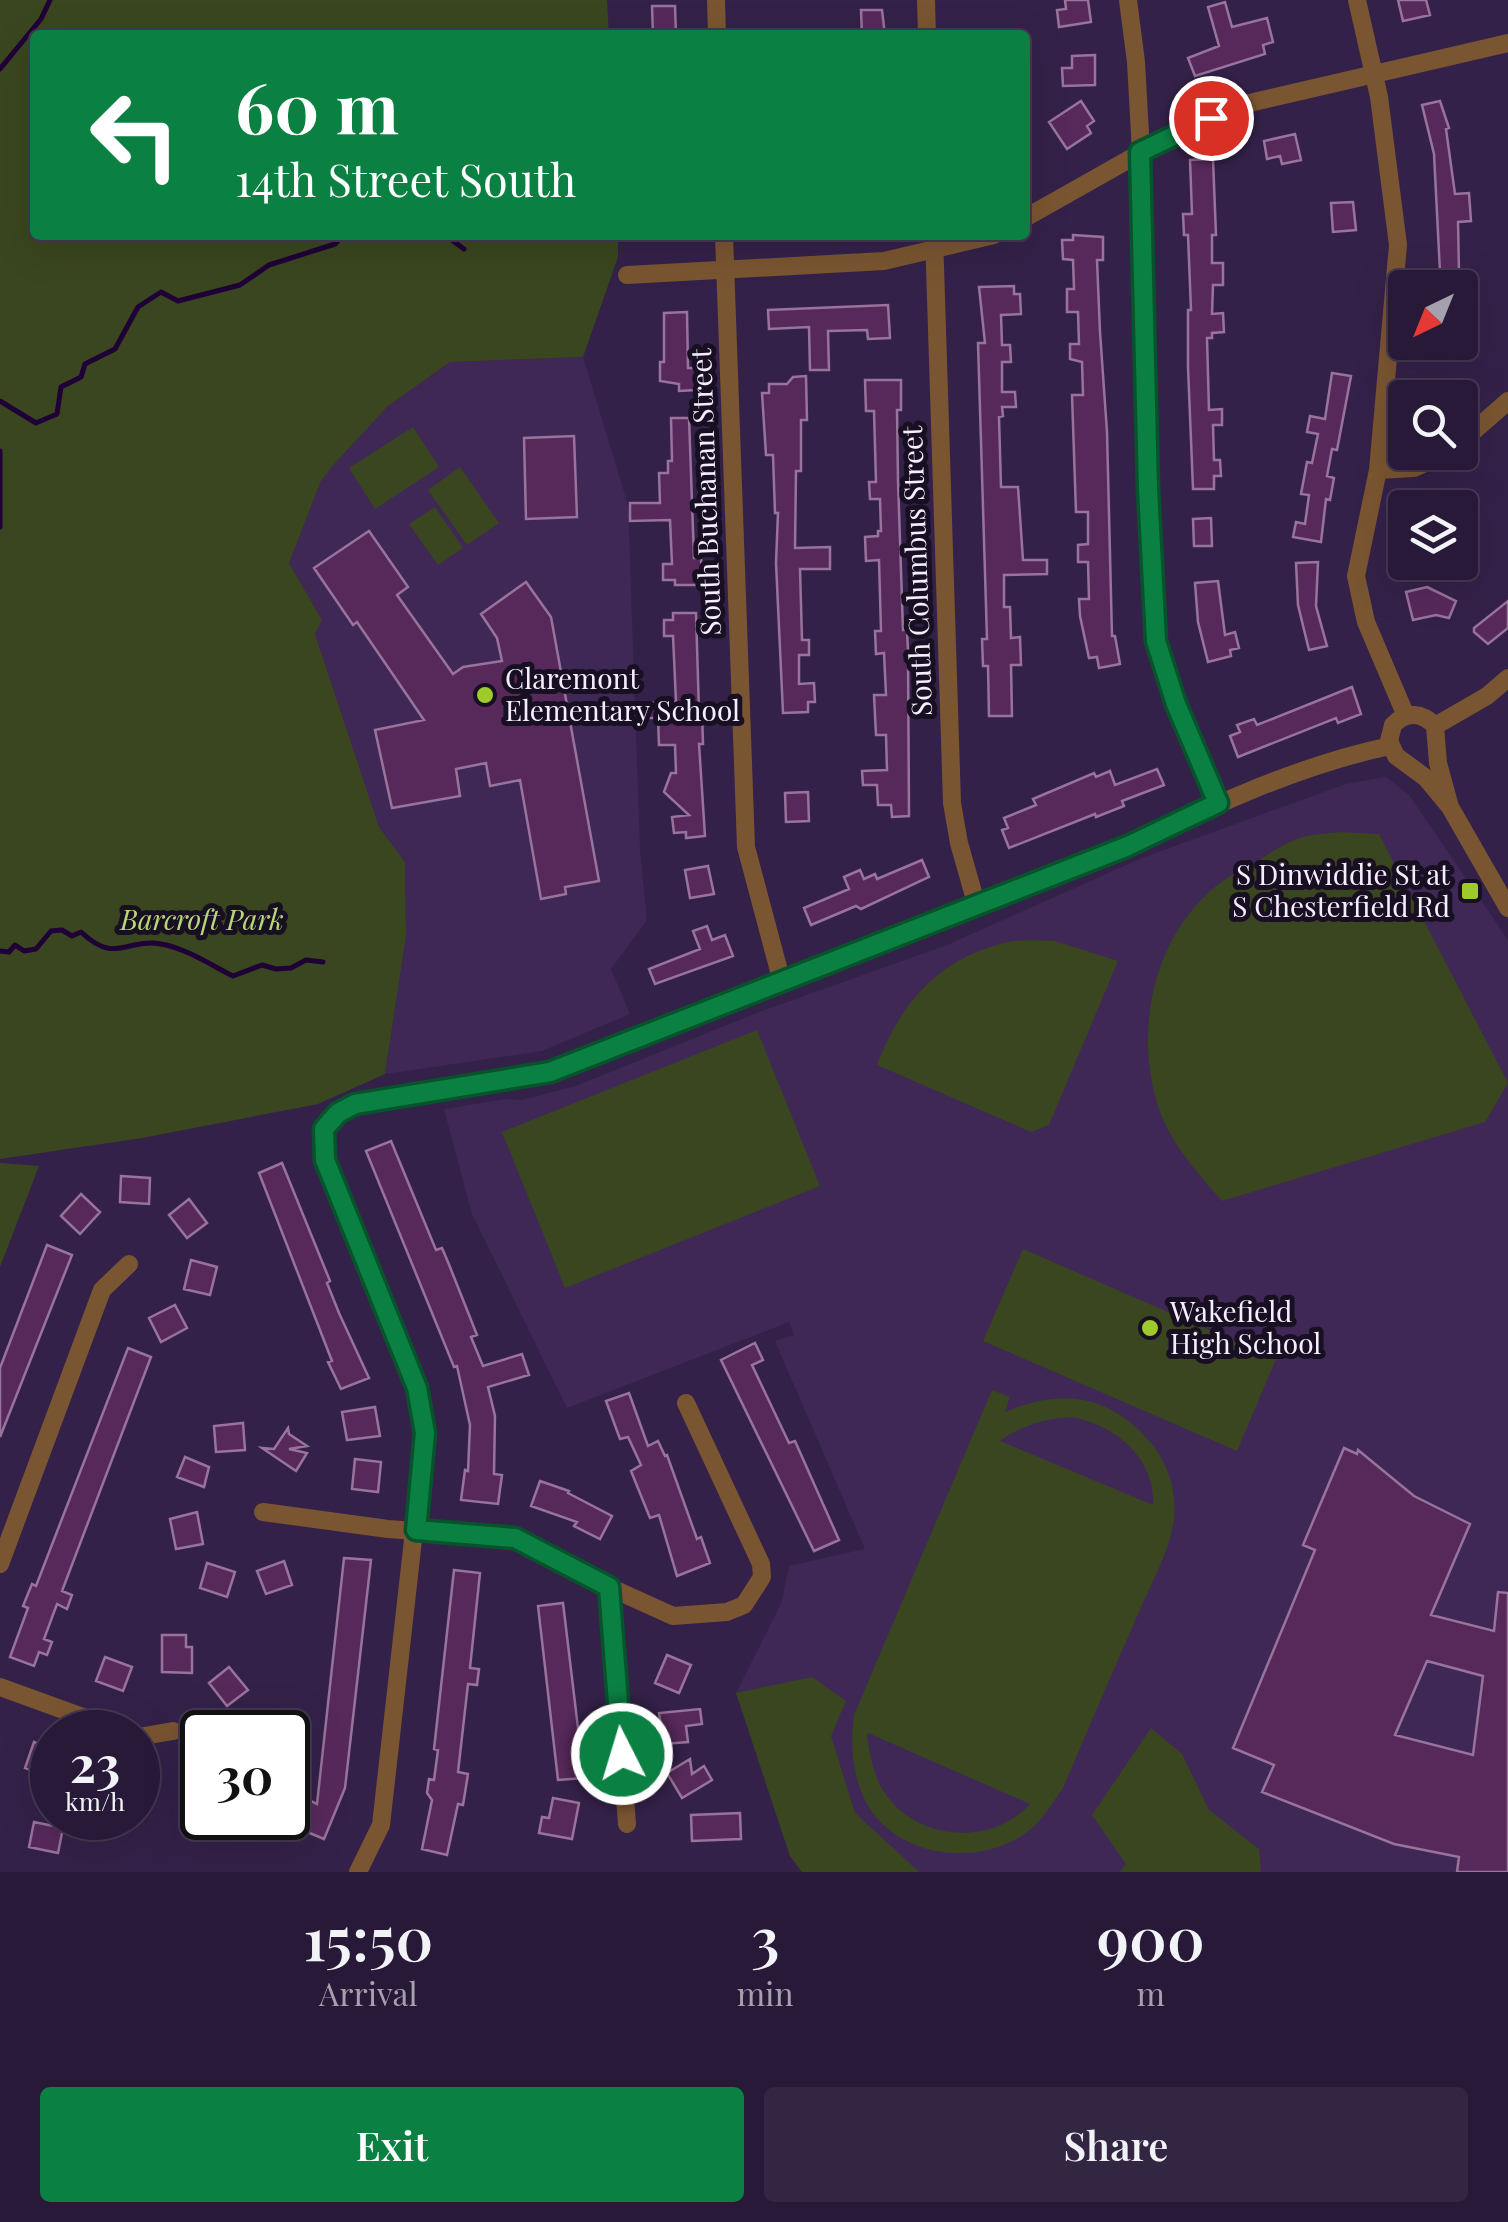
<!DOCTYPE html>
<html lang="en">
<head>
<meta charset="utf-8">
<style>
	body { margin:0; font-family:"Playfair Display",serif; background:#332642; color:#f1f3f6; height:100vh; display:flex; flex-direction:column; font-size:38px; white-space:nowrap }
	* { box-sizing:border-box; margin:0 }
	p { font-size:32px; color:#a4a0ad }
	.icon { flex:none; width:55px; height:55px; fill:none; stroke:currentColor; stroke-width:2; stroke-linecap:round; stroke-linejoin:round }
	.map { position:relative; height:1872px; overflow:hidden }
	.details { display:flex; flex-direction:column; background:#271937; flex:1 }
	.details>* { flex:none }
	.top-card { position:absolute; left:30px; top:30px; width:1000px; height:210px; border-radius:10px; box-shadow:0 10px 40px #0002,0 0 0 2px #433852; background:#0b8043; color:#fff; overflow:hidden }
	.needle { width:65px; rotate:223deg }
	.fabs { position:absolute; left:1388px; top:270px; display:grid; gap:20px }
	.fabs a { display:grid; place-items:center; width:90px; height:90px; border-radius:10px; background:#271937; box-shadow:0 10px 40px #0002,0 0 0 2px #433852; font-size:50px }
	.speed { position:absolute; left:30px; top:1710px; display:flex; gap:20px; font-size:50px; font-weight:700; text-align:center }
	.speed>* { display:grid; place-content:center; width:130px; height:130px; border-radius:50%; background:#271937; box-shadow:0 10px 40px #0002,0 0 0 2px #433852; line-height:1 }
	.speed small { font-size:25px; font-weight:400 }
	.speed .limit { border:5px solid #111; border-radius:15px; background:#fff; color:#111 }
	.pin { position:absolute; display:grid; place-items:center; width:85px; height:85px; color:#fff; margin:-42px; border:5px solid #fff; border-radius:50%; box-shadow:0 2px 10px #0007 }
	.me { position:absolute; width:110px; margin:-55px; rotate:355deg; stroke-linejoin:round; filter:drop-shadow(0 0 8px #0008) }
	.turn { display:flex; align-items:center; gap:35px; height:210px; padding:0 40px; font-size:45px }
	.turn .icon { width:130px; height:130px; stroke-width:2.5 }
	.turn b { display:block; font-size:70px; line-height:85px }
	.eta { display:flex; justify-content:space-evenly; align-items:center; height:170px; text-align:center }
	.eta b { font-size:60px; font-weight:600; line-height:70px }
	.action { display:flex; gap:20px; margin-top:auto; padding:20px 40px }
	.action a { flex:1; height:115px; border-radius:10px; background:#0b8043; color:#fff; font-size:40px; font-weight:600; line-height:115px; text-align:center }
	.action a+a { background:#332642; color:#f1f3f6 }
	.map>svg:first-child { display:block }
</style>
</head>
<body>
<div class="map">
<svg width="1508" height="1872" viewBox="0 0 1508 1872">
	<rect width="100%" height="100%" fill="#342149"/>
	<path fill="#3f2856" d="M 583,357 L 628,505 L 640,851 L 647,920 L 611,969 L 630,1014 L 542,1051 L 385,1074 L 406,936 L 405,862 L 379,827 L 315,634 L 322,620 L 289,563 L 321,481 L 337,461 L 388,406 L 450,362 Z
		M 1386,777 L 1409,795 L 1508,940 L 1508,1872 L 802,1872 L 790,1856 L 736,1693 L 781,1604 L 789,1566 L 865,1549 L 775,1341 L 794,1335 L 789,1322 L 567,1408 L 472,1214 L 444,1109 L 507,1099 L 522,1100 L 576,1086 L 759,1012 L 947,945 L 1142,858 L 1346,784 Z"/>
	<path fill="#3a461f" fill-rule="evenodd" d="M 0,0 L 607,0 L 609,35 L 35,35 L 35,235 L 618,235 L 618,257 L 583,357 L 450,362 L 388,406 L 337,461 L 321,481 L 289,563 L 322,620 L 315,634 L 379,827 L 405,862 L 406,936 L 385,1074 L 318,1104 L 142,1138 L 0,1159 Z
		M 413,427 L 439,467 L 375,509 L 349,468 Z
		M 460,467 L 499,523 L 467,545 L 428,490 Z
		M 435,507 L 463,548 L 438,565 L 409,524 Z
		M 1340,832 L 1379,834 L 1508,1083 L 1485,1122 L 1222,1201 C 1197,1172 1170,1143 1158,1106 C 1134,1031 1153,938 1215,887 C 1227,877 1242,870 1255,863 C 1267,855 1281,845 1295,840 C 1308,834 1326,834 1340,832 Z
		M 1055,941 L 1118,961 L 1049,1125 L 1031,1132 L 877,1065 C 901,1002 939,958 1008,942 C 1023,939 1040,941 1055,941 Z
		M 757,1030 L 820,1186 L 565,1288 L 502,1132 Z
		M 0,1163 L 39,1166 L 0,1267 Z
		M 1023,1249 L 1276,1359 L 1237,1451 L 983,1341 Z
		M 992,1390 L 1010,1397 L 1005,1412 C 1048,1394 1088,1391 1127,1420 C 1159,1444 1178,1478 1174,1519 C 1170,1551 1151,1583 1139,1612 C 1113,1671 1088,1729 1063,1788 C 1051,1805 1041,1823 1023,1835 C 975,1867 897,1857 867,1804 C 852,1775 850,1746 854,1715 ZM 1071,1417 C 1114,1424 1156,1458 1153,1505 L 1000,1441 C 1022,1425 1044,1419 1071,1417 ZM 867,1734 L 868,1733 L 1030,1804 C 990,1848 912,1841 881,1787 C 873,1772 869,1751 867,1734 Z
		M 812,1677 L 846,1701 L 831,1736 L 855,1813 L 919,1872 L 802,1872 L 790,1856 L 736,1693 Z
		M 1151,1728 L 1182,1754 L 1209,1810 L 1259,1849 L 1261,1872 L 1120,1872 L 1126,1864 L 1092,1815 Z"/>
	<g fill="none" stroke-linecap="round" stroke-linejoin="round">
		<path stroke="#1f0137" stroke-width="5" d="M 0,69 L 41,19 L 50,0
			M 445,235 L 464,249
			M 0,401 L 36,423 L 57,414 L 61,387 L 81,377 L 85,364 L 115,349 L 138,307 L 161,292 L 178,301 L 240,285 L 269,265 L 335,244 L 343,235
			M 0,451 L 0,527
			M 0,951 L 9,952 L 15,945 L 24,951 L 36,949 L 51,931 L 62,930 L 72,936 L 81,932 C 116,965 125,938 161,944 C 185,948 211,965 233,976 L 262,965 L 276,969 L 291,968 L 306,960 L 323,962"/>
	</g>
	<path fill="#57295b" stroke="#98739b" stroke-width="2.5" fill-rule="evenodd" d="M 1065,0 L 1088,0 L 1091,22 L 1059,27 L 1057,10 L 1066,9 Z
		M 1398,0 L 1426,0 L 1430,15 L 1403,21 Z
		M 1225,2 L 1232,27 L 1267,18 L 1273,42 L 1263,45 L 1265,54 L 1195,76 L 1188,58 L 1219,46 L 1208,7 Z
		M 652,6 L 675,6 L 676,34 L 653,35 Z
		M 861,10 L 882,10 L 885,35 L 862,35 Z
		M 1095,55 L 1095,85 L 1063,86 L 1062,68 L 1072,68 L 1072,56 Z
		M 1081,101 L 1094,121 L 1087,126 L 1091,133 L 1067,149 L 1049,122 Z
		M 1440,101 L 1449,128 L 1446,129 L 1455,194 L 1469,193 L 1471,221 L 1458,222 L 1459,272 L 1440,272 L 1434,154 L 1422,105 Z
		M 1295,134 L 1301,160 L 1282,164 L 1280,156 L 1267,159 L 1264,141 Z
		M 1213,159 L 1216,235 L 1212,235 L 1212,263 L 1223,263 L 1223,285 L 1213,285 L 1212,314 L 1223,313 L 1224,332 L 1212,333 L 1212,338 L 1207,338 L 1209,410 L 1222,409 L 1222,425 L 1213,425 L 1214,460 L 1220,460 L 1221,476 L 1214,476 L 1214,489 L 1193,489 L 1188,367 L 1188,310 L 1191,310 L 1188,235 L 1184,235 L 1183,214 L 1192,214 L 1190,160 Z
		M 1353,202 L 1356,230 L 1333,232 L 1331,203 Z
		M 1073,235 L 1103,237 L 1103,260 L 1097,260 L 1100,332 L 1107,432 L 1112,636 L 1115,636 L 1120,664 L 1099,668 L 1097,657 L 1089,658 L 1080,616 L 1079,599 L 1089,599 L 1088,562 L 1078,562 L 1078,545 L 1088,544 L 1088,512 L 1076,512 L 1072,395 L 1083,395 L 1082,362 L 1070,359 L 1070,344 L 1079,344 L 1078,312 L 1067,312 L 1067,289 L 1074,289 L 1073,260 L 1063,259 L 1062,240 L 1073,240 Z
		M 1014,286 L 1014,294 L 1020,294 L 1021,314 L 1001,315 L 1002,345 L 1010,345 L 1011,362 L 1002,362 L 1002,392 L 1015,392 L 1016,407 L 1002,407 L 1003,416 L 999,417 L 1001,487 L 1018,487 L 1023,560 L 1047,560 L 1047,574 L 1004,575 L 1004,607 L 1010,607 L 1011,638 L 1020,637 L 1021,665 L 1011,665 L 1012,716 L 989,716 L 988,666 L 983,666 L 982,639 L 987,639 L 978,343 L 985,343 L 979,287 Z
		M 888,305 L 890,338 L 868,339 L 867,330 L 828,331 L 829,370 L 810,370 L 809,327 L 769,329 L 768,310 Z
		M 687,312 L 688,368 L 697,368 L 697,390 L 679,391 L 679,384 L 660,381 L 660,362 L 664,362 L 664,313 Z
		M 1332,373 L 1351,376 L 1337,450 L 1332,449 L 1327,476 L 1334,478 L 1330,500 L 1326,499 L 1321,542 L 1293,537 L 1296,522 L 1305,524 L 1309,495 L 1301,494 L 1307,462 L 1312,463 L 1318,434 L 1307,432 L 1310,416 L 1325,419 Z
		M 806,376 L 807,420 L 801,420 L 801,471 L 796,471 L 795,548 L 830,547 L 830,569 L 800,569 L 802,640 L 809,640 L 809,655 L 799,655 L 799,684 L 814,683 L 815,702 L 808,702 L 808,712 L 783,713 L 776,563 L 778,513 L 775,513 L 773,455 L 766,455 L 762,393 L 769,393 L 769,384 L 787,384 L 793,377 Z
		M 865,380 L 901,380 L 901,410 L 897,410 L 898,481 L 903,630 L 907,630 L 908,651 L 909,816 L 892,817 L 891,805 L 878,805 L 877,785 L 863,785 L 862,771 L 887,770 L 886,735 L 876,735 L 874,695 L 886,695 L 884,653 L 876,654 L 875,631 L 881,631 L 879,560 L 866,561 L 865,537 L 878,536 L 878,531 L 881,531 L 880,499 L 870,499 L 869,482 L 876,482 L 874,411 L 866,411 Z
		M 671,418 L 689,418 L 694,558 L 701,558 L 702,585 L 675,585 L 675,580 L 663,580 L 663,564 L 672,564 L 670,520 L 630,521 L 630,503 L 660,503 L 659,473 L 668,473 L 668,461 L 672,461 Z
		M 574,436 L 577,517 L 526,519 L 524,438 Z
		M 1211,518 L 1212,546 L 1194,546 L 1193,519 Z
		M 369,531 L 408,587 L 397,595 L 453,674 L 463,667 L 502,661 L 497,638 L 481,614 L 526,582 L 551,617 L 599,881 L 565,887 L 566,894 L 541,899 L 520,780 L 490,786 L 486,763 L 456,769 L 460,796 L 392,808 L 375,730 L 424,720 L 357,622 L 353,625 L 314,568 Z
		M 1318,562 L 1316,606 L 1327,646 L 1309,650 L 1298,605 L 1296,563 Z
		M 1218,581 L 1225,635 L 1235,632 L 1239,648 L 1230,650 L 1231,656 L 1208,662 L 1198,622 L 1195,583 Z
		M 1427,587 L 1456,601 L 1449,618 L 1436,615 L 1413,620 L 1406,592 Z
		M 1508,601 L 1508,628 L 1488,644 L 1474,632 L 1474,628 Z
		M 673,613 L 696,613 L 699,712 L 702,712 L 703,744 L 699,744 L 705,836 L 686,838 L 686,832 L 674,833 L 672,817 L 689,815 L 664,792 L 671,773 L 676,773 L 675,745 L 659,745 L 658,718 L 648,718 L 648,703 L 676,702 L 673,636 L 664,636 L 664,620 L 673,620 Z
		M 1352,687 L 1361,714 L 1338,723 L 1336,718 L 1238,757 L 1230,736 L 1240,732 L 1237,725 L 1254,719 L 1257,725 Z
		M 1157,769 L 1164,785 L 1122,801 L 1124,806 L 1096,817 L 1095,814 L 1009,848 L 1002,830 L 1008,828 L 1004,818 L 1036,805 L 1033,799 L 1094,773 L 1096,777 L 1110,771 L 1115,785 Z
		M 808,792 L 809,821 L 786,822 L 785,793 Z
		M 922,860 L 929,877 L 861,909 L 856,906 L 811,925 L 804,908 L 849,889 L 844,877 L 860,870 L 864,879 L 875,874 L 877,879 Z
		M 708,866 L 714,894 L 690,898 L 685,870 Z
		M 707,926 L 712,940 L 725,935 L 733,956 L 655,984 L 649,969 L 700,949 L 693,931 Z
		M 391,1141 L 436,1250 L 442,1248 L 448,1262 L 477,1335 L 471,1337 L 483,1366 L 522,1354 L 529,1375 L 488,1387 L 495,1416 L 494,1474 L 502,1475 L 498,1504 L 461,1500 L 465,1470 L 468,1471 L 470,1425 L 457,1366 L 454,1367 L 366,1151 Z
		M 282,1163 L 330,1281 L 327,1283 L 339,1313 L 369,1378 L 341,1389 L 328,1362 L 332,1361 L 259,1173 Z
		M 121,1176 L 150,1178 L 149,1204 L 120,1202 Z
		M 81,1194 L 100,1212 L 80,1234 L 61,1216 Z
		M 189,1199 L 207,1223 L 187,1238 L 169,1215 Z
		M 47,1245 L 72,1255 L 0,1437 L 0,1368 Z
		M 191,1260 L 217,1267 L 210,1295 L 184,1289 Z
		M 175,1305 L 187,1328 L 161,1342 L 149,1318 Z
		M 755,1343 L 763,1360 L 752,1365 L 789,1443 L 795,1441 L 839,1540 L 814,1551 L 721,1360 Z
		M 128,1348 L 151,1357 L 62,1591 L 72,1595 L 67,1609 L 57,1604 L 44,1639 L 52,1642 L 47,1655 L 39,1652 L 34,1666 L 10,1657 L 28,1608 L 23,1606 L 32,1584 L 36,1586 Z
		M 629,1393 L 648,1446 L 658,1441 L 665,1456 L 667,1455 L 697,1539 L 701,1537 L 710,1563 L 677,1576 L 659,1515 L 650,1518 L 631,1471 L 641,1465 L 628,1437 L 620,1439 L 606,1401 Z
		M 375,1407 L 380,1436 L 347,1440 L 342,1412 Z
		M 243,1423 L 245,1450 L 216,1452 L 214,1426 Z
		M 288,1428 L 289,1434 L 307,1446 L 289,1449 L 307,1453 L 296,1471 L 262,1448 L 274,1449 Z
		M 1344,1448 L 1357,1454 L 1358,1450 L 1414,1496 L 1470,1524 L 1431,1615 L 1494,1631 L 1498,1592 L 1508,1593 L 1508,1872 L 1457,1872 L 1459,1857 L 1394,1844 L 1262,1792 L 1274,1765 L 1233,1748 L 1315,1550 L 1303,1545 ZM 1427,1661 L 1483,1676 L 1473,1755 L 1395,1735 Z
		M 185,1457 L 209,1467 L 204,1487 L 177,1477 Z
		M 355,1459 L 381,1462 L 378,1492 L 352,1489 Z
		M 540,1481 L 569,1491 L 568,1493 L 612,1516 L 600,1539 L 574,1526 L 577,1522 L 531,1506 Z
		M 197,1512 L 203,1544 L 176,1549 L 170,1519 Z
		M 344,1558 L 371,1560 L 345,1788 L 324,1839 L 300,1829 L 311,1801 L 317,1804 Z
		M 284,1561 L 292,1585 L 266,1594 L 257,1571 Z
		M 207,1563 L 235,1572 L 227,1597 L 200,1588 Z
		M 454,1570 L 480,1573 L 470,1668 L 479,1669 L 477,1685 L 468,1684 L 458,1772 L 468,1774 L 463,1805 L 458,1804 L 447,1855 L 422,1849 L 432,1800 L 427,1793 L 429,1779 L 434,1780 L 438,1750 L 434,1749 Z
		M 563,1603 L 584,1778 L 558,1780 L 538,1606 Z
		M 162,1635 L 186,1635 L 186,1647 L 192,1647 L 192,1673 L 162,1672 Z
		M 667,1655 L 691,1665 L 679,1693 L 655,1683 Z
		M 105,1657 L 132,1667 L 123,1691 L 96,1681 Z
		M 229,1667 L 248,1690 L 227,1706 L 209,1683 Z
		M 700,1709 L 702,1724 L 686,1726 L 688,1742 L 664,1744 L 659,1713 Z
		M 34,1742 L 52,1749 L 52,1778 L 25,1768 Z
		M 690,1759 L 692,1774 L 704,1766 L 712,1780 L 682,1798 L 667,1773 Z
		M 553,1798 L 579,1803 L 572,1839 L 539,1833 L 542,1817 L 549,1818 Z
		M 740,1813 L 741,1839 L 692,1841 L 691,1815 Z
		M 34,1822 L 63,1828 L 58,1853 L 29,1847 Z"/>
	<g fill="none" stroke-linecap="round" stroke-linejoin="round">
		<path stroke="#7a5531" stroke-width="18" d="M 716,0 L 717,35
			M 926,0 L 927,35
			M 1128,0 L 1136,62 L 1141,152 L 1148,489 L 1156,641 L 1176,704 L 1218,803
			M 1357,0 L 1379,97 L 1398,245 L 1378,470 L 1356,576 L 1366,622 L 1406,716
			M 1025,218 L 1181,130 L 1241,105 L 1508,43
			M 724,235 L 746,847 L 782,982
			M 934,235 L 952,803 L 959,843 L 976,903
			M 627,275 L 884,261 L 994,235
			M 1460,443 L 1508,401
			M 1378,470 L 1414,468 L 1450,452
			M 1435,726 L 1487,696 L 1508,678
			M 1450,807 L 1438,763 L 1435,726 C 1422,712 1406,711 1393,725 L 1389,741 L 1396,756 L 1426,778 L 1450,807 L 1508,908
			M 263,1512 L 388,1529 L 515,1538 L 609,1587 L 673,1616 L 727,1612 L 744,1605 L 762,1577 L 761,1564 L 686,1403
			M 0,1564 L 102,1290 L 129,1264
			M 609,1587 L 627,1824
			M 0,1687 L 124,1732
			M 138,1737 L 173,1731
			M 358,1872 L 381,1825 L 425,1433 L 417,1388 L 325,1160 L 324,1129 L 338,1113 L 355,1105 L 551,1072 L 1128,846 C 1212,806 1299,765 1390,746"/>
	</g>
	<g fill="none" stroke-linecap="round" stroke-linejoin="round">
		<defs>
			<path id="route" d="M 622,1754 L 609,1587 L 515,1538 L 416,1530 L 425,1433 L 417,1388 L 325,1160 L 324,1129 L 338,1113 L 355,1104 L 550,1072 L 1128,846 L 1218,803 L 1176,704 L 1156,641 L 1148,489 L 1140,152 L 1211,118"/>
		</defs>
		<use href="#route" stroke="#07532c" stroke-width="25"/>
		<use href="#route" stroke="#0b8043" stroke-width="18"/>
	</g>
	<g fill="#9fca2c" stroke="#181022" stroke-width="4">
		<circle cx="485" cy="695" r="10"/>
		<rect x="1460" y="881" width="20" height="20" rx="5"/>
		<circle cx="1150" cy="1328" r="10"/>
	</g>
	<g text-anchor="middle" stroke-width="10" stroke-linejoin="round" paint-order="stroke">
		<g font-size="28" fill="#f4eefe" stroke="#181022">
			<text transform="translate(706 492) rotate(-92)" y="10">South Buchanan Street</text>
			<text transform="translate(917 571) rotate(-92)" y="10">South Columbus Street</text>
		</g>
		<g font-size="28" fill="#f4eefe" stroke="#181022" text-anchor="start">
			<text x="505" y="689">Claremont<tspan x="505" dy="32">Elementary School</tspan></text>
			<text x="1450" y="885" text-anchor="end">S Dinwiddie St at<tspan x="1450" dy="32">S Chesterfield Rd</tspan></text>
			<text x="1170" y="1322">Wakefield<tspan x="1170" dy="32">High School</tspan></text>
		</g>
		<g font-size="28" font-style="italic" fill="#b8d877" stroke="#181022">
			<text x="202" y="930">Barcroft Park</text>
		</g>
	</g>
</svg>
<div class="fabs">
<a><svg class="needle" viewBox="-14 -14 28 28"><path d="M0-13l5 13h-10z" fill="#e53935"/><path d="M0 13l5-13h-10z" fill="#a4a0ad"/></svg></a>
<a><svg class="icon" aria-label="search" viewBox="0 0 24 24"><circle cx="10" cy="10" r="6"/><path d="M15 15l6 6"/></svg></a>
<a><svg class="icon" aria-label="layers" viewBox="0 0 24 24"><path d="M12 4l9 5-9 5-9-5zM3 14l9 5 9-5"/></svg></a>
</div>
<div class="speed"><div>23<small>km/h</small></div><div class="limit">30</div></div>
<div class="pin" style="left:1211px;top:118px;background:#d93025"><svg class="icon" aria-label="arrive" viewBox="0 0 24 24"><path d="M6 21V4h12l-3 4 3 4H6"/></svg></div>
<svg class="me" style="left:622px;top:1754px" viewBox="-20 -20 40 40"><circle r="17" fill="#0b8043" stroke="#fff" stroke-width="3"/><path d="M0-11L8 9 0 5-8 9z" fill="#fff"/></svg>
<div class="top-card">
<div class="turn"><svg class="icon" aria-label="left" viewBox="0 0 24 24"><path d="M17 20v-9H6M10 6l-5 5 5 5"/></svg><div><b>60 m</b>14th Street South</div></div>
</div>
</div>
<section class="details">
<div class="eta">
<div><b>15:50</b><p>Arrival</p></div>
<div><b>3</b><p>min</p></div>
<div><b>900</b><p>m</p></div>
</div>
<div class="action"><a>Exit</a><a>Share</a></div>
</section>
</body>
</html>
